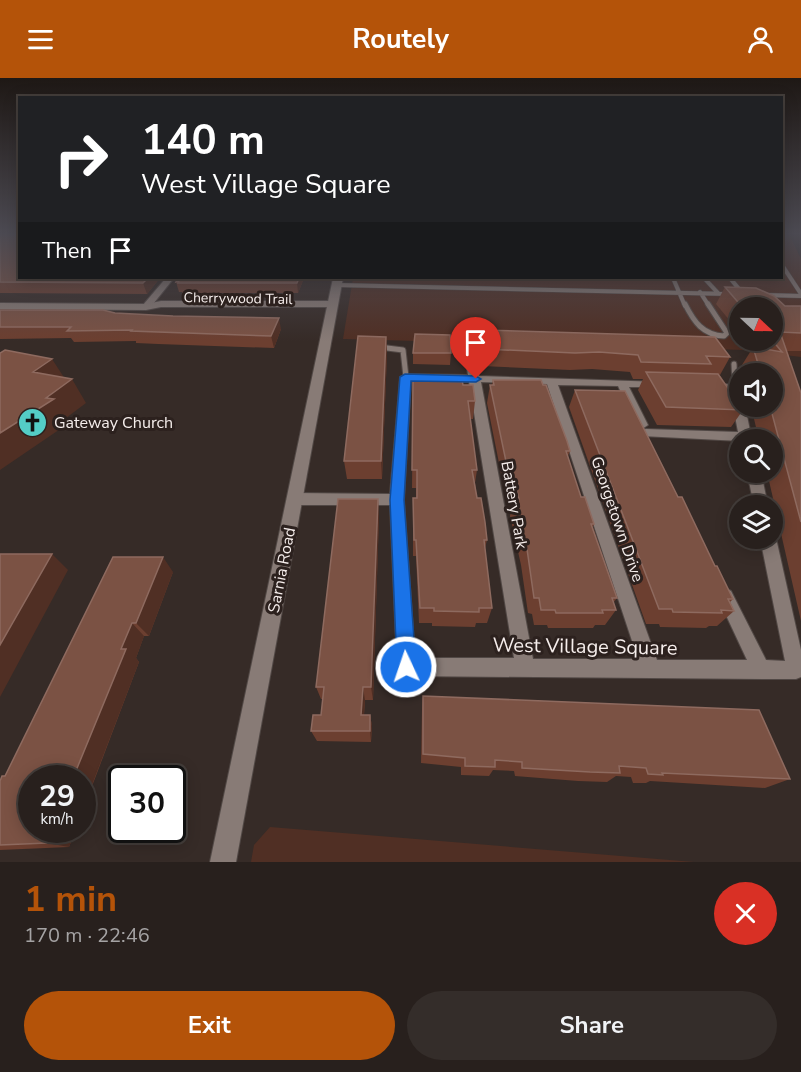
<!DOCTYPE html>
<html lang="en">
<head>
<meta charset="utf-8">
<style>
	body { margin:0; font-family:"Nunito Sans",sans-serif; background:#342d2a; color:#f1f3f6; height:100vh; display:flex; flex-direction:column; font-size:22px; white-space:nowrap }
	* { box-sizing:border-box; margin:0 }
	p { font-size:20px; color:#a5a3a4 }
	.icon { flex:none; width:33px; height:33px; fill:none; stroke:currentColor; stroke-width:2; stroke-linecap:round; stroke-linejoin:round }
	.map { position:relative; height:784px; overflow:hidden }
	.drawer { display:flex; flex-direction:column; background:#28201d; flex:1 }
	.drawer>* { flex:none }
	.guide { position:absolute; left:18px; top:18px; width:765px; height:183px; border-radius:0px; box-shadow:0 3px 15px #0003,0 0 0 2px #443e3b; background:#202124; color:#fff; overflow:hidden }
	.needle { width:39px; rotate:112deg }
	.fabs { position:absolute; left:729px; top:219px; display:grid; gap:12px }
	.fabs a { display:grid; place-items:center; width:54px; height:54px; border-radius:50%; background:#28201d; box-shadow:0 3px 15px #0003,0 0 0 2px #443e3b; font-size:30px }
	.speed { position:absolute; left:18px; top:687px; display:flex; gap:12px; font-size:30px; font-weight:700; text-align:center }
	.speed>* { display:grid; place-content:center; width:78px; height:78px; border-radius:50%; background:#28201d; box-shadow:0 3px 15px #0003,0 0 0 2px #443e3b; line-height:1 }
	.speed small { font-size:15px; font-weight:400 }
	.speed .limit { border:3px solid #111; border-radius:9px; background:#fff; color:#111 }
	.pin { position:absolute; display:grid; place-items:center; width:51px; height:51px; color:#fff; margin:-62px -26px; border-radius:50% 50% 50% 0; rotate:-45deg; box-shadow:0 0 6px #0007 }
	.pin .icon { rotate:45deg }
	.me { position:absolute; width:66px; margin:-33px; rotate:357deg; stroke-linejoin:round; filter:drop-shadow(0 0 4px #0008) }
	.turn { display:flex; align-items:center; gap:21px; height:126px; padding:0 24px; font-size:27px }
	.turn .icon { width:78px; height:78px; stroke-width:2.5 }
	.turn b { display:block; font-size:42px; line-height:51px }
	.then { display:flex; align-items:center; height:57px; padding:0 24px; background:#0003; gap:12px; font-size:22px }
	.round { display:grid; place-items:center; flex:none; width:63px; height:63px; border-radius:32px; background:#342d2a }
	.summary { display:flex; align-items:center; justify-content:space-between; height:102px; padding:0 24px }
	h1 { font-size:36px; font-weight:700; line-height:45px; color:#b45309 }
	.cta { display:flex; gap:12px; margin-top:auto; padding:12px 24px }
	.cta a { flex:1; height:69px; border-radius:36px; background:#b45309; color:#fff; font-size:24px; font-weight:700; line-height:69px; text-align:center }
	.cta a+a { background:#342d2a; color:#f1f3f6 }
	header { display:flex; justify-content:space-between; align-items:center; height:78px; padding:0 24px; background:#b45309; color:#fff; font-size:27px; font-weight:700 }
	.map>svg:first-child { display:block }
</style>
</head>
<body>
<header><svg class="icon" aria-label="menu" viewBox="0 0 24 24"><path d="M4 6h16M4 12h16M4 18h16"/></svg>Routely<svg class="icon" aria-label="person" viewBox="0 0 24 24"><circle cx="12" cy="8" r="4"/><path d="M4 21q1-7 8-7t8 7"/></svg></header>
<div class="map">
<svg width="801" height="784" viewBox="0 0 801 784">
	<rect width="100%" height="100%" fill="#362b27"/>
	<path fill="#502f24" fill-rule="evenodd" d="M 782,154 L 788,154 L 801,181 L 801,279 L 745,272 L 343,261 L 353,200 L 782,200 ZM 740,230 L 772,230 L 772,262 L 740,262 Z
		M 270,749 L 694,784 L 251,784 L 254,767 Z"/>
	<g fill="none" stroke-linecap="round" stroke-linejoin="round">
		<defs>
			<path id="service-far1" d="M 782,187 L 801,216
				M 673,200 L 685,228
				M 704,200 L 718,215
				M 730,200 L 743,216
				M 337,207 L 730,216
				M 700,214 L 709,228
				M 765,217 L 801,218"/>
			<path id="service" d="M 685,226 C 694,244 703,257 724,258 L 727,255 L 708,226
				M 379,269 L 403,272 L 406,299
				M 734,286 L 735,309"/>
			<path id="minor" d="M 166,200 L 174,200 L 149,231 L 143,231 L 143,227 Z
				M 469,267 L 474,270 L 479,298 L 662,304 L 662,308 L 658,309 L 629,309 L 648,347 L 642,351 L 636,347 L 618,308 L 558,307 L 657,582 L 747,582 L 717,518 L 719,513 L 725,510 L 731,513 L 766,582 L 785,583 L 760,460 L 772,460 L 772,455 L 776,460 L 801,572 L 801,599 L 796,601 L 761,601 L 406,598 L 399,596 L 397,589 L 390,427 L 295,427 L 290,425 L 288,421 L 290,417 L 295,415 L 390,416 L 400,299 L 406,296 L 468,297 L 464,270 ZM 411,302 L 469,304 L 514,580 L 415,580 L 404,422 ZM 481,304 L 547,306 L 638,581 L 533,581 Z
				M 710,305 L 739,307 L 740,328 L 745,328 L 752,362 L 740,363 L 642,358 L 640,355 L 642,352 L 646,351 L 738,354 L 730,312 L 706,310 L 706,306 Z
				M 747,394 L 761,394 L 768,428 L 754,428 Z"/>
			<path id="tertiary" d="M 161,223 L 333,223 L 338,226 L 333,229 L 161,229 L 146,232 L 0,231 L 0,225 L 146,226 Z"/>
			<path id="secondary" d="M 333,200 L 343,200 L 236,784 L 210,784 Z"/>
		</defs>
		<use href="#service-far1" stroke="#514845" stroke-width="5"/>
		<use href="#service" stroke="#514845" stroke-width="7"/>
		<use href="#minor" stroke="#514845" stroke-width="2"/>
		<use href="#tertiary" stroke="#514845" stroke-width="2"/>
		<use href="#secondary" stroke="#514845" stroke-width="2"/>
		<use href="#service-far1" stroke="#887b76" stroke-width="4"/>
		<use href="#service" stroke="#887b76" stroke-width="5"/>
		<use href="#minor" fill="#887b76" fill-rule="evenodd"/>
		<use href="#tertiary" fill="#887b76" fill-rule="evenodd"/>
		<use href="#secondary" fill="#887b76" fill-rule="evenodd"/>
	</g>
	<path fill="#6c3f30" d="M 0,154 L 16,157 L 11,154 L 20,154 L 20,200 L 160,200 L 147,216 L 0,215 Z
		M 178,200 L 304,200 L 298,215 L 182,215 L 182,214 L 179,214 L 176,204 Z
		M 725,209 L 785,228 L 801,228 L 801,273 L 786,273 L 801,315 L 801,543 L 767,394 L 772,394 L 772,362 L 759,362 L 751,328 L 772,328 L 772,296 L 744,296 L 742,287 L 752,271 L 745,262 L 772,262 L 772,230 L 740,230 L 740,255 L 716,226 Z
		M 0,232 L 115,235 L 281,251 L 274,270 L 158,266 L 136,265 L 136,263 L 74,264 L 71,260 L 0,261 Z
		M 482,252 L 730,279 L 720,297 L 719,296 L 743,332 L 731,349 L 657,347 L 638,312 L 643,301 L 633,301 L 630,294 L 592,291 L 570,292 L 481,288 L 480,269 Z
		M 386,259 L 387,276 L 382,401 L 347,401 L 344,383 Z
		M 413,275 L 451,275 L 450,287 L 413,286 Z
		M 413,302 L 463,307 L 475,323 L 473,341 L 470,341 L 477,392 L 475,405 L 477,420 L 487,462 L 485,470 L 492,530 L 487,545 L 476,545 L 475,549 L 432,548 L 432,545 L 419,545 L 416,478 L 413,478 L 413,420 L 416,420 L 416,410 L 412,410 Z
		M 493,302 L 570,373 L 568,378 L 581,419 L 594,446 L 593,449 L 617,520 L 613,525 L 616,532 L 605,547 L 595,547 L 593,550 L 548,550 L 547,547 L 534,547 L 532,536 L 528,535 L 521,487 L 510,438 L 512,430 L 508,410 L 504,410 L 487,325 L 490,307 L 492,307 Z
		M 575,312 L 678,419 L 715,488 L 733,521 L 730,524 L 734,533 L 717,548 L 709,548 L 706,550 L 660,549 L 659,546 L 646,546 L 569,329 Z
		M 379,438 L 373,622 L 365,622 L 364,637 L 370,637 L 372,648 L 371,664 L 317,663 L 311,653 L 321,637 L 323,621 L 321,621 L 316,609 Z
		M 173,494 L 149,558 L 144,558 L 136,580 L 139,584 L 69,769 L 0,772 L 0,703 Z
		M 423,618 L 790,701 L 765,710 L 650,703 L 646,705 L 633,705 L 631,699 L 616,698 L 607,704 L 578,703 L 515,698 L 514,693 L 493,692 L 489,698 L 461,697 L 461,689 L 421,685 L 422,631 Z"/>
	<path fill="#502f24" d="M 148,200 L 160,200 L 147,216 L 143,205 Z
		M 299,200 L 304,200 L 298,215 L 297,205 Z
		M 279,240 L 281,251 L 274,270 L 271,258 Z
		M 386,259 L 387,276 L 382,401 L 381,383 Z
		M 52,281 L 67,304 L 33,294 Z
		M 72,301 L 86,325 L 66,340 L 69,345 L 0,392 L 0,355 L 46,320 Z
		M 378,421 L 379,438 L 373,622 L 371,609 Z
		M 52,476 L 68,492 L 0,619 L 0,567 Z
		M 163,479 L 173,494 L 149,558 L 136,545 Z
		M 132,545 L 144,558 L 136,580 L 139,584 L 82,733 L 82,700 L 73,700 L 121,571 Z
		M 363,609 L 365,622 L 363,648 L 361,637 Z
		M 370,637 L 372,648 L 371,664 L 370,653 Z
		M 53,752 L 76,752 L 69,769 L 47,765 Z"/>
	<path fill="#7b5244" stroke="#8e6a5f" stroke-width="1.5" d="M 0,154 L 4,154 L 16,157 L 16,154 L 20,154 L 20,200 L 148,200 L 143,205 L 0,204 Z
		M 178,200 L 299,200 L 297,205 L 178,205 L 179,203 L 176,204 Z
		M 725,209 L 756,210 L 774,218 L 785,228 L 801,228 L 801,255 L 780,254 L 801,315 L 801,444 L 770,328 L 772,328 L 772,296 L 761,296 L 753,269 L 782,274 L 772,262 L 772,230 L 743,230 Z
		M 0,232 L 103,232 L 115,235 L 173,238 L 279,240 L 271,258 L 131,253 L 132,252 L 67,253 L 71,249 L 0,249 Z
		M 482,252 L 715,259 L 730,279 L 706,278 L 711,286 L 641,284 L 638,277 L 599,274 L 575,275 L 483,271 Z
		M 415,256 L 450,257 L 451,275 L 413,275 Z
		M 358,258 L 386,259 L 381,383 L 344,383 Z
		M 5,272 L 52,281 L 33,294 L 72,301 L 46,320 L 54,321 L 0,355 L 0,275 Z
		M 646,294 L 718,296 L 740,327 L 740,328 L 741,328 L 743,332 L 666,329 Z
		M 413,302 L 462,302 L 463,307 L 473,307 L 475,323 L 468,323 L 477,392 L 472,392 L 477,420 L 481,420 L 485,444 L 487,462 L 484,462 L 492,530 L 479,530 L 479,534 L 434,533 L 434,530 L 420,530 L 416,462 L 414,462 L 413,420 L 417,420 L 417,392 L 412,392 Z
		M 493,302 L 541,302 L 543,307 L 546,307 L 567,363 L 570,373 L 566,373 L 581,419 L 585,419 L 594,446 L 591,446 L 617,520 L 612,520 L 616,532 L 602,532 L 603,535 L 556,535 L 555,532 L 541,532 L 539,520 L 534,520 L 527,471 L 515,421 L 519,421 L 512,393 L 508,393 L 490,307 L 494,307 Z
		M 575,312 L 625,313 L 678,419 L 682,419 L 715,488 L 717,488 L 733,521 L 728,521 L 734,533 L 721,532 L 722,535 L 673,534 L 672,531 L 659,531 Z
		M 338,421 L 378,421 L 371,609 L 363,609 L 361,637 L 370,637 L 370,653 L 311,653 L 313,637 L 321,637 L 324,609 L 316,609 Z
		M 0,476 L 52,476 L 0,567 Z
		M 113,479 L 163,479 L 136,545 L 132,545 L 121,571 L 126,571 L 73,700 L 32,700 L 32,752 L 53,752 L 47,765 L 0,767 L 0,703 L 2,698 L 5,698 Z
		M 423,618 L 759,632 L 790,701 L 662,695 L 663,697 L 648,696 L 646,690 L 619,688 L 620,695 L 590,694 L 522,690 L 522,684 L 495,682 L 495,689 L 465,688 L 465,680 L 423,676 Z"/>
	<linearGradient id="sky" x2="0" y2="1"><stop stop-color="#1e1815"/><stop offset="0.59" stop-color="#4c4a52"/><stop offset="1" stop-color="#4c4a52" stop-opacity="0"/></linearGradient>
	<rect width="801" height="263" fill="url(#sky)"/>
	<path fill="#1a73e8" stroke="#114b97" stroke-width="1.5" d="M 405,296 L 476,298 L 481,301 L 476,304 L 411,303 L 404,422 L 416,589 L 413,596 L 406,599 L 399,596 L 397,589 L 390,422 L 400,299 Z"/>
	<defs>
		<symbol id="church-disc" viewBox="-11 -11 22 22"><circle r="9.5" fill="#54cdc6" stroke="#2c211e"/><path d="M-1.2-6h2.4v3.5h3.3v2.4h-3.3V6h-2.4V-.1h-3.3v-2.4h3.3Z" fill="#111"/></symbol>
	</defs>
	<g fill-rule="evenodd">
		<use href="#church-disc" x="16" y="328" width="33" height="33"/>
	</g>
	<g text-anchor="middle" stroke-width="6" stroke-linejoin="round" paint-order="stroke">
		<g font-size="14" fill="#f6eeec" stroke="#2c211e">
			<text transform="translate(238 220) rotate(1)" y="5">Cherrywood Trail</text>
		</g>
		<g font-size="16" fill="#f6eeec" stroke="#2c211e" text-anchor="start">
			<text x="54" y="350">Gateway Church</text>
		</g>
		<g font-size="16" fill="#f6eeec" stroke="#2c211e">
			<text transform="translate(515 427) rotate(80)" y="6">Battery Park</text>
			<text transform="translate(618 441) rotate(71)" y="6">Georgetown Drive</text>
			<text transform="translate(281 492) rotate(-79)" y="6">Sarnia Road</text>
		</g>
		<g font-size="20" fill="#f6eeec" stroke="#2c211e">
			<text transform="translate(585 568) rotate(1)" y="7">West Village Square</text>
		</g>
	</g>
</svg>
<div class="fabs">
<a><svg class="needle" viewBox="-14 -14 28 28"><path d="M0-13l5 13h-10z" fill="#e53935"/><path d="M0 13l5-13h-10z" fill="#a5a3a4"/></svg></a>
<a><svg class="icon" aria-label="sound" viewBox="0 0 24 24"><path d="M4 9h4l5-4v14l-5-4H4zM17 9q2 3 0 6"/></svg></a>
<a><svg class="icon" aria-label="search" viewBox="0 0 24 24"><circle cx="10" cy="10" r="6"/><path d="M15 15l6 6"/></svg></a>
<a><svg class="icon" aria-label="layers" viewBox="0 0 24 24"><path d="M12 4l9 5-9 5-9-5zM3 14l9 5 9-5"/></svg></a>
</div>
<div class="speed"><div>29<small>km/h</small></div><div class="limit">30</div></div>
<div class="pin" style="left:476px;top:301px;background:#d93025"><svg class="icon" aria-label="arrive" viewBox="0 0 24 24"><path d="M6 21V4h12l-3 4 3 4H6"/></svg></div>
<svg class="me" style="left:406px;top:589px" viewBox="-20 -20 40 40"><circle r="17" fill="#1a73e8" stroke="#fff" stroke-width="3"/><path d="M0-11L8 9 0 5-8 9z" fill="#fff"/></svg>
<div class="guide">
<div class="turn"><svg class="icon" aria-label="right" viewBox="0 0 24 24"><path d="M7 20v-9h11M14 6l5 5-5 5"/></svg><div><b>140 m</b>West Village Square</div></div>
<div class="then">Then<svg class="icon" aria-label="arrive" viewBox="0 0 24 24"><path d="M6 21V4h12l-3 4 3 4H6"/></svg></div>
</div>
</div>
<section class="drawer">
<div class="summary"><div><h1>1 min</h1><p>170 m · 22:46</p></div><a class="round" style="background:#d93025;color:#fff"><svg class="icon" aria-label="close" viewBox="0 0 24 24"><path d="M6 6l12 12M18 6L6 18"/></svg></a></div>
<div class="cta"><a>Exit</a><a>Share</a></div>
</section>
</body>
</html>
